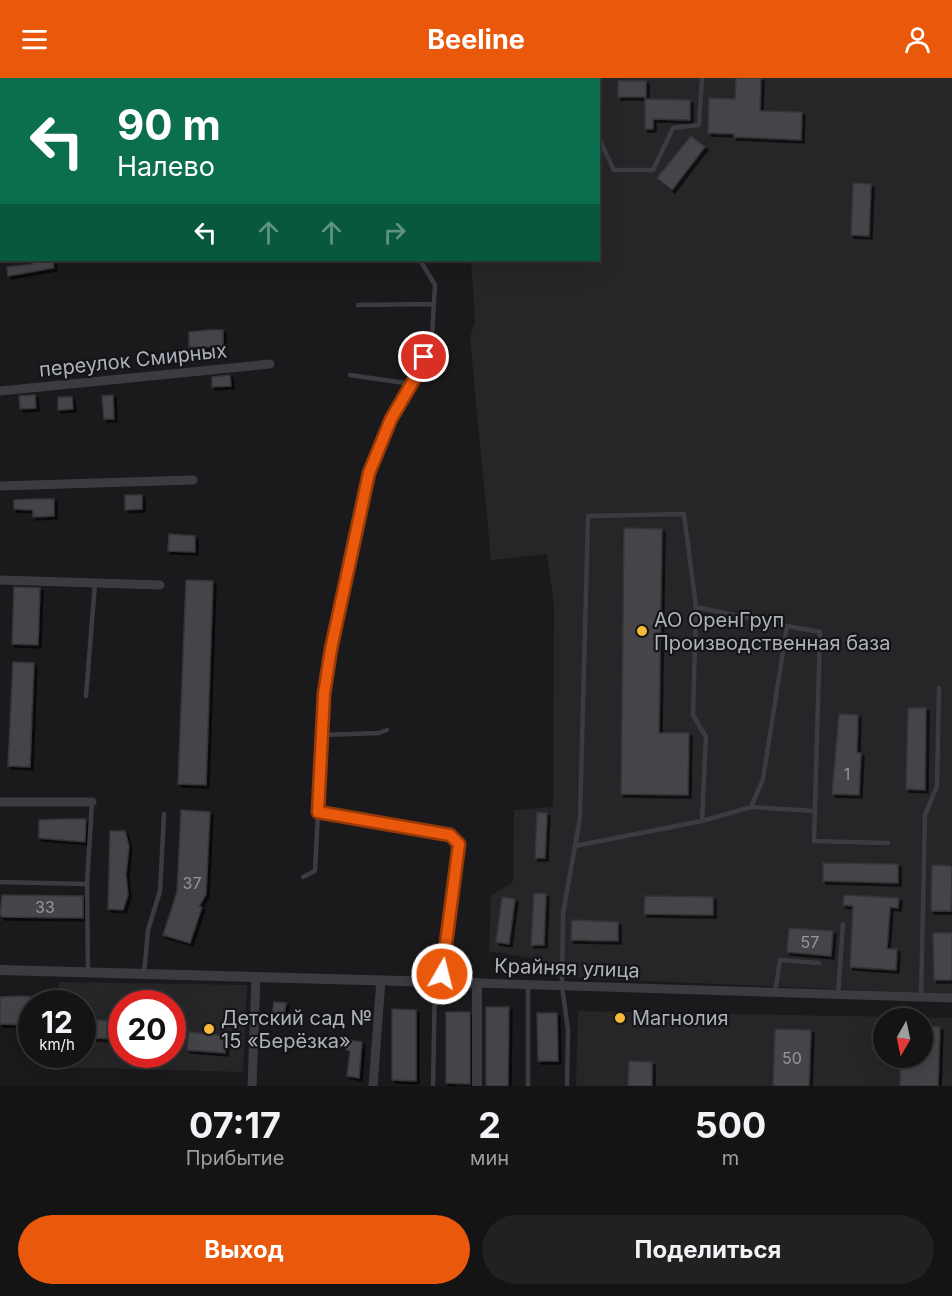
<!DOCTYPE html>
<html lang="ru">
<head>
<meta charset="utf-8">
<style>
	body { margin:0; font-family:Inter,sans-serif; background:#212122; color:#f1f3f6; height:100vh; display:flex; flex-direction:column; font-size:22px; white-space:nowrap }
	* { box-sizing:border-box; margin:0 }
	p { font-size:20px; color:#9d9ea0 }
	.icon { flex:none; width:33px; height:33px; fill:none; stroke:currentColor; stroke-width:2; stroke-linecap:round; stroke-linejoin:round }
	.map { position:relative; height:1008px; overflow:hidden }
	.panel { display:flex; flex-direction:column; background:#141415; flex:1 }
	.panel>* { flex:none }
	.banner { position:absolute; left:0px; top:0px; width:600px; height:183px; box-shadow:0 6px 24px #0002,0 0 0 2px #333334; background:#0b6e4f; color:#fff; overflow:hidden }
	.needle { width:39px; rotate:189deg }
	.tools { position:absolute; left:873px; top:930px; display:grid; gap:12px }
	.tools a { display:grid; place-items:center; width:60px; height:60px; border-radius:50%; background:#141415; box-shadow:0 6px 24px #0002,0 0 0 2px #333334; font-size:30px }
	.speed { position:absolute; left:18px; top:912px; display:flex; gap:12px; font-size:30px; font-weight:700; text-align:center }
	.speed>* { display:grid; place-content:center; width:78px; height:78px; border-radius:50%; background:#141415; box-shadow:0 6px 24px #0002,0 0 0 2px #333334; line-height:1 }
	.speed small { font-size:15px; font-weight:400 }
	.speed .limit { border:9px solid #d22; background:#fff; color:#111 }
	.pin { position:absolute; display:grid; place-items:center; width:51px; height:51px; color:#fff; margin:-26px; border:3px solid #fff; border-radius:50%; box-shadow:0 2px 6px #0007 }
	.me { position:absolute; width:66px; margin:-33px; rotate:8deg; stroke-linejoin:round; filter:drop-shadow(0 0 4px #0008) }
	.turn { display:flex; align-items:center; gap:21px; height:126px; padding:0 18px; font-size:27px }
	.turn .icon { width:78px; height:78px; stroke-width:2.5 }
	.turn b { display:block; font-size:42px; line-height:51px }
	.lanes { display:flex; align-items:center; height:57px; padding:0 18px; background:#0003; justify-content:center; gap:30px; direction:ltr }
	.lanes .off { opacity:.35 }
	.eta { display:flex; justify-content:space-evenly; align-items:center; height:102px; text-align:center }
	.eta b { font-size:36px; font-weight:700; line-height:42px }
	.button { display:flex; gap:12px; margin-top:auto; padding:12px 18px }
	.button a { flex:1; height:69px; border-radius:36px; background:#ea580c; color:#fff; font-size:24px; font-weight:700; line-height:69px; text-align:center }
	.button a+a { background:#212122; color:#f1f3f6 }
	header { display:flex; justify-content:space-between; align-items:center; height:78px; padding:0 18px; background:#ea580c; color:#fff; font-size:27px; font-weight:700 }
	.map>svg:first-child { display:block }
</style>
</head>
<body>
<header><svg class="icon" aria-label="menu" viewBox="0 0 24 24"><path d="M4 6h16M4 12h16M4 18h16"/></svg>Beeline<svg class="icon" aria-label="person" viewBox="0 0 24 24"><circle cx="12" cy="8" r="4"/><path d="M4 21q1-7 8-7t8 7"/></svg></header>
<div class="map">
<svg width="952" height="1008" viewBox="0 0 952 1008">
	<defs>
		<filter id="shadow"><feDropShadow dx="3" dy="3" stdDeviation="0" flood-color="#0009"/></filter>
	</defs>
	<rect width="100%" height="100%" fill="#1a1a1c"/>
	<path fill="#262629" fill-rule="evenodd" d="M 450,0 L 952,0 L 952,916 L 554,899 L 536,881 L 489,873 L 491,818 L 513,804 L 514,732 L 553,729 L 554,528 L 547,476 L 491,482 L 470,260 L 475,243 L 471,182 L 598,182 L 598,2 Z
		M 59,904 L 247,907 L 243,994 L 57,989 L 57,977 L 82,976 L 82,926 L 58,925 ZM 122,926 L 172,926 L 172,976 L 122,976 Z
		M 578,933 L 952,940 L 952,1008 L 576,1008 ZM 884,940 L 922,940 L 922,980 L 884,980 Z"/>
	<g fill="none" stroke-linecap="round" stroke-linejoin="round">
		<path stroke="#2f3941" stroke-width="18" d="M 114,2 L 116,0
			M 0,67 L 2,66"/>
	</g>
	<path fill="#444549" stroke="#343438" stroke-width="1.5" filter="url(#shadow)" d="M 736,0 L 761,0 L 760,33 L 802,34 L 801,62 L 734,59 L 734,56 L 708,55 L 709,20 L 735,21 Z
		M 618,3 L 646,3 L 646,19 L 618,19 Z
		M 645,21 L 690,22 L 690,42 L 653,41 L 653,51 L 645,51 Z
		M 691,58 L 705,69 L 672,112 L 657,100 Z
		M 853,105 L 871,106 L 869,158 L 851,157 Z
		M 33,182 L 48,182 L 48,184 L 53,184 L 54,190 L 8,198 L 7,189 L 33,186 Z
		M 209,252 L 223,252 L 223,269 L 189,269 L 189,254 Z
		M 230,297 L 231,308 L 212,309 L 212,299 Z
		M 35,317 L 36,330 L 20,331 L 19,318 Z
		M 113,317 L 114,341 L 104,341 L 102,318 Z
		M 58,319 L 72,319 L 73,331 L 58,332 Z
		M 125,417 L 142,417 L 142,431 L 125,432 Z
		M 33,421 L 54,421 L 54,438 L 33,439 L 33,432 L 14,431 L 14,422 Z
		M 624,450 L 662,451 L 659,655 L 689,655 L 688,717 L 621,716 Z
		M 169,456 L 195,458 L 195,474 L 168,473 Z
		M 186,502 L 213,503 L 206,707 L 178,706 Z
		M 14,509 L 40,510 L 38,567 L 12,566 Z
		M 13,584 L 34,585 L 30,689 L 8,688 Z
		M 908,630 L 926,630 L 925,712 L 906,711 Z
		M 839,636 L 858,637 L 857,675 L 861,675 L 859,717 L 832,716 Z
		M 181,732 L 210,734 L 206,816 L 199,829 L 202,829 L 190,865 L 163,857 L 177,814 Z
		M 537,734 L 547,735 L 545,780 L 535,780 Z
		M 65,741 L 86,741 L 85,764 L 39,760 L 39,742 Z
		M 110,753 L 125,753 L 129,768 L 126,797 L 128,817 L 123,832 L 108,831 Z
		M 823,785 L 898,786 L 898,805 L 823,803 Z
		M 932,787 L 952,788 L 951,833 L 931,833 Z
		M 534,815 L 546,816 L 544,867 L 531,867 Z
		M 2,817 L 83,818 L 83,840 L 2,839 L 0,837 Z
		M 844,817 L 899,820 L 898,830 L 890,829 L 887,871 L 897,871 L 896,892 L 850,889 L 853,828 L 843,827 Z
		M 645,818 L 713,819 L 713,837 L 644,836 Z
		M 502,819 L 515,821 L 509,866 L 496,864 Z
		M 572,842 L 618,844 L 618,863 L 571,862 Z
		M 789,850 L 833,853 L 831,878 L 787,874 Z
		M 933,855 L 952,855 L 952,902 L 934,902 Z
		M 22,918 L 32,919 L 32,947 L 0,946 L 0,919 Z
		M 274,924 L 286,925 L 283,945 L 271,943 Z
		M 486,929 L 509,929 L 508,1008 L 486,1008 Z
		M 392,931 L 416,932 L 416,1003 L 392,1002 Z
		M 446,934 L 470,934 L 470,1006 L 446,1005 Z
		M 537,935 L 557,935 L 558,983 L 538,983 Z
		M 93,942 L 122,943 L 122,961 L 92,960 Z
		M 922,949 L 940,949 L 938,1008 L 900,1008 L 901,980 L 922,980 Z
		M 775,951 L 811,952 L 809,1008 L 773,1008 Z
		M 189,954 L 227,958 L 225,975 L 187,972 Z
		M 347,962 L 362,964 L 359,1000 L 347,998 L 350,973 L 346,972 Z
		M 629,983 L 652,984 L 652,1008 L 628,1008 Z"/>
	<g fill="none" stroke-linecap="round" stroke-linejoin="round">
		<path stroke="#3b3c41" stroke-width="4.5" d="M 587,0 L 587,2
			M 4,2 L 4,0
			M 598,59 L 614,92 L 653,92 L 673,50 L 699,47 L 702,0
			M 0,82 L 2,81
			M 420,182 L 435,207 L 432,257 L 415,300 L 391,341 L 369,395 L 331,571 L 324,616 L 318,734 L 450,757 L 459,766 L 441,904
			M 358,227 L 434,226
			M 350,297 L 412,306
			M 696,529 L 787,548
			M 86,618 L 95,505
			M 323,657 L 379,655 L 387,652
			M 751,729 L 814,733
			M 575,768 L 702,743
			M 303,799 L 315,793 L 318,734
			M 0,804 L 87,806
			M 88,893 L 87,806 L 92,724
			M 144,896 L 148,852 L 160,813 L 164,736
			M 775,915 L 780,882 L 819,885
			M 838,917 L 843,846
			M 921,920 L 925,737 L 937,708 L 939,610
			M 433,1008 L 435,906
			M 528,1008 L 528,907
			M 567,1008 L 568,952 L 562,908 L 563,835 L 580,740 L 588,438 L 684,436 L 696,529 L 693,637 L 706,659 L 702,743 L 751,729 L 763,701 L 787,548 L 820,554 L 814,763 L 888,765"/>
		<path stroke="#3b3c41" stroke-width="9" d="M 0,170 L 2,169
			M 0,313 L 270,286
			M 0,408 L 193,402
			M 0,502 L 160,507
			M 0,724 L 92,724
			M 477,905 L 952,920
			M 252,1008 L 256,899
			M 373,1008 L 381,902"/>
		<path stroke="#3b3c41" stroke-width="10" d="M 0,892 L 477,905 L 477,1008"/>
	</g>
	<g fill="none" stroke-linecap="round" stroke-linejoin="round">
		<defs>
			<path id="route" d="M 424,279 L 415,300 L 391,341 L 369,395 L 331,571 L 324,616 L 318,734 L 450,757 L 459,766 L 442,896"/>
		</defs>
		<use href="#route" stroke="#983908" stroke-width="15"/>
		<use href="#route" stroke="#ea580c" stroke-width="10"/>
	</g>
	<g fill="#f7ba38" stroke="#151517" stroke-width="2">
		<circle cx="642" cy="553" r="6"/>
		<circle cx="620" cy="940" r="6"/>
		<circle cx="209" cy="951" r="6"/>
	</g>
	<g text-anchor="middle" stroke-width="4.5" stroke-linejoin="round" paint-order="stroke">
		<g font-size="16" fill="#92969f">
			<text x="847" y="702">1</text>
			<text x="192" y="811">37</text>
			<text x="45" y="835">33</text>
			<text x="810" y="870">57</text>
			<text x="792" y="986">50</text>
		</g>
		<g font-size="20" fill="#acb1bc" stroke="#151517">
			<text transform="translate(133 282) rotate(-6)" y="7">переулок Смирных</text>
			<text transform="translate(567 890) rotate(2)" y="7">Крайняя улица</text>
		</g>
		<g font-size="20" fill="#acb1bc" stroke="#151517" text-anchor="start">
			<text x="654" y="549">АО ОренГруп<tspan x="654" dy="23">Производственная база</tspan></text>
			<text x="221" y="947">Детский сад №<tspan x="221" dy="23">15 «Берёзка»</tspan></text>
			<text x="632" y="947">Магнолия</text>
		</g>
	</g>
</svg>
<div class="tools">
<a><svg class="needle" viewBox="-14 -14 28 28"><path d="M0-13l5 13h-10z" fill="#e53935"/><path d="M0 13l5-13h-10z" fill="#9d9ea0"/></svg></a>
</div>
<div class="speed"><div>12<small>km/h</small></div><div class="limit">20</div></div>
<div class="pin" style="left:424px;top:279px;background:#d93025"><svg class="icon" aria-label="arrive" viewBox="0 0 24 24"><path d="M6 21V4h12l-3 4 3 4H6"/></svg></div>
<svg class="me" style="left:442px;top:896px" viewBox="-20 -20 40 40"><circle r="17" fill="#ea580c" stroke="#fff" stroke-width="3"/><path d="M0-11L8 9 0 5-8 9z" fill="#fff"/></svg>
<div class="banner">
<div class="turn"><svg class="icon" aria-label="left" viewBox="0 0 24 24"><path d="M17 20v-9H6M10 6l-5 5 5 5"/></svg><div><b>90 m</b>Налево</div></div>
<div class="lanes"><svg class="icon" aria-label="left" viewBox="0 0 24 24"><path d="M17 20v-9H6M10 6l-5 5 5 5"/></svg><svg class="icon off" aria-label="ahead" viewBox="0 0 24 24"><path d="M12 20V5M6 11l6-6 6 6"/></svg><svg class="icon off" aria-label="ahead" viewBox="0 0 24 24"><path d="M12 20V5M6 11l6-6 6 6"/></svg><svg class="icon off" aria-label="right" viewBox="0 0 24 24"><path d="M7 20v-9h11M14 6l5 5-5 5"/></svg></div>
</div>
</div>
<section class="panel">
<div class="eta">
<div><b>07:17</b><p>Прибытие</p></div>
<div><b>2</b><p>мин</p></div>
<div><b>500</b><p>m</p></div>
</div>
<div class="button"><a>Выход</a><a>Поделиться</a></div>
</section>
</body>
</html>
